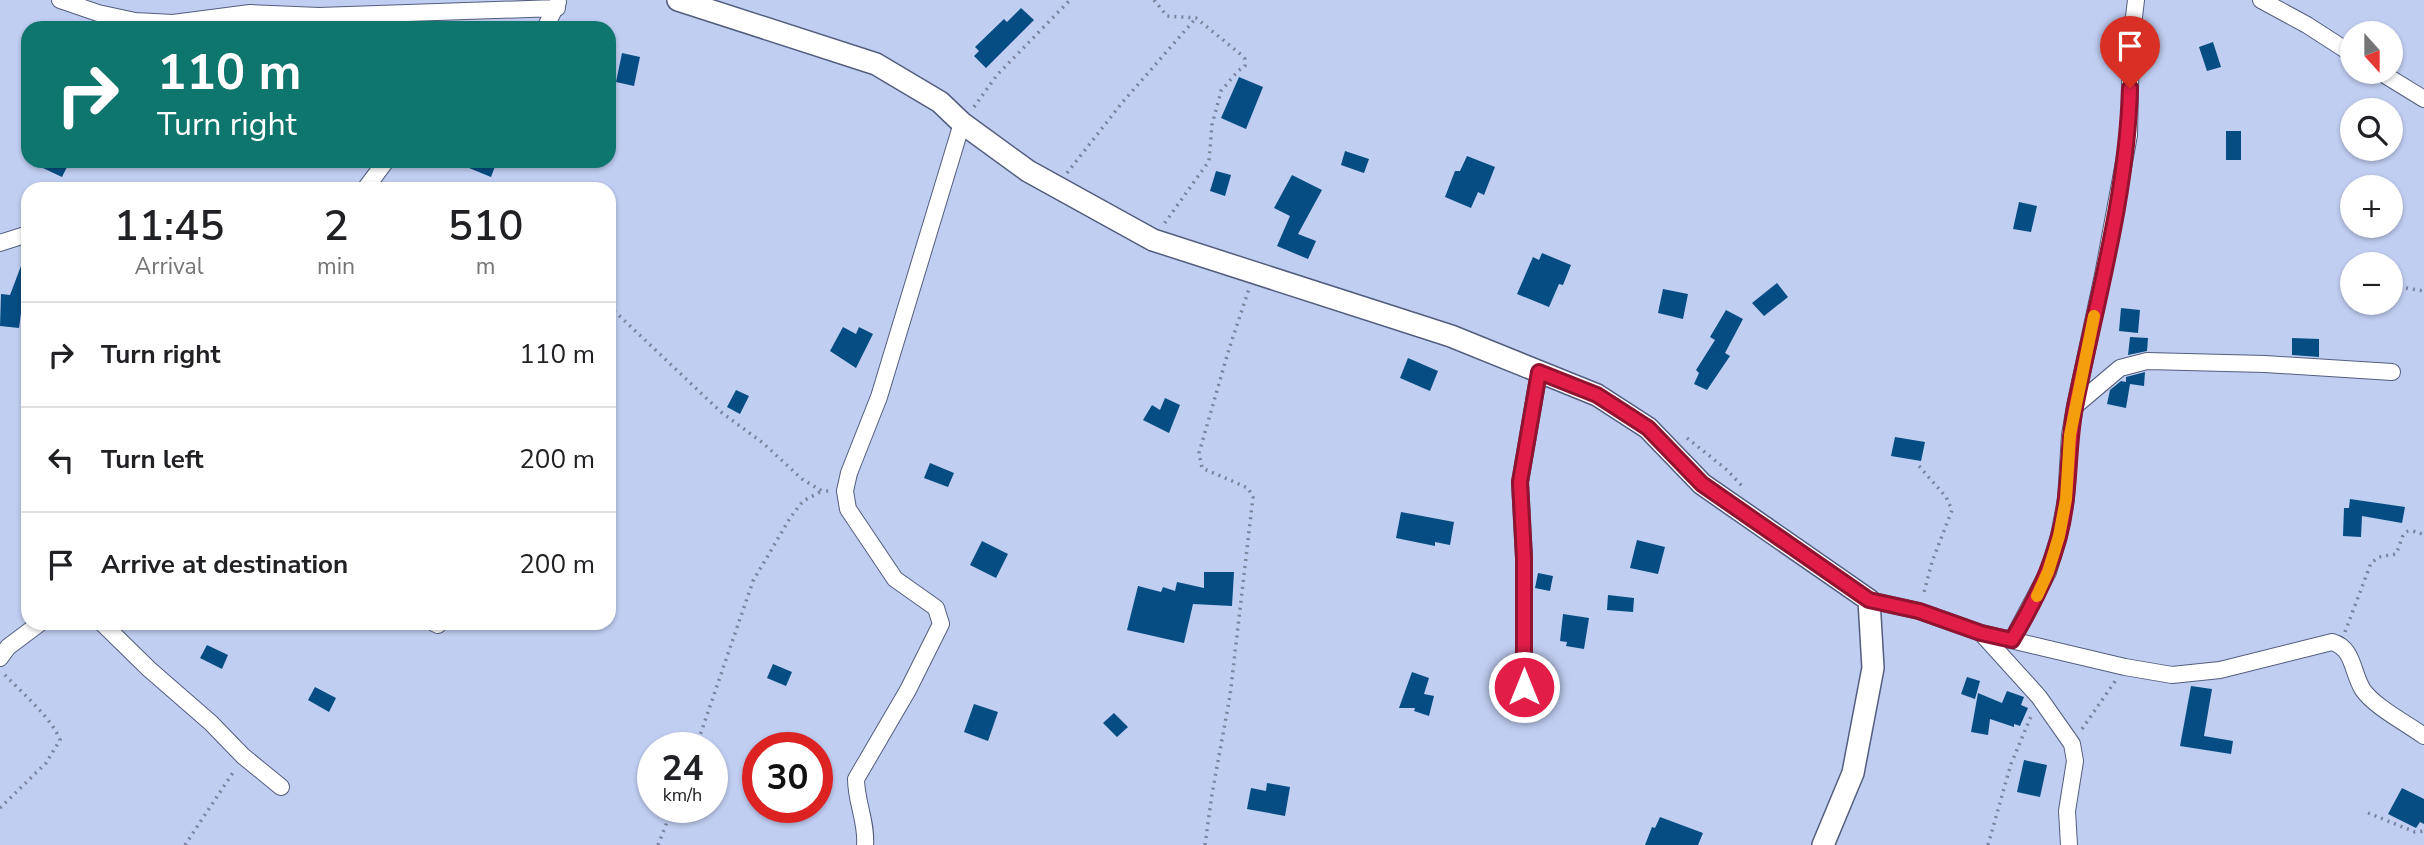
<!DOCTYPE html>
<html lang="en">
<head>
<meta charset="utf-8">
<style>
	body { margin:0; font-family:"Nunito Sans",sans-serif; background:#f6f6f6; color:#202124; height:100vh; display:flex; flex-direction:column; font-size:26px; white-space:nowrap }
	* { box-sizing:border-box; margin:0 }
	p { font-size:23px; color:#757577 }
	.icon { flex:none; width:38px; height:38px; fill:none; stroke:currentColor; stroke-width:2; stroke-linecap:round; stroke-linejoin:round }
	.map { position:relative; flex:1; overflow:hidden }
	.side { position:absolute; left:21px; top:182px; width:595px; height:448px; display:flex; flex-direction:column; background:#fff; border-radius:21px; box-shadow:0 2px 5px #0004 }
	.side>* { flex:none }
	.top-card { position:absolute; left:21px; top:21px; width:595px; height:147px; border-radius:21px; box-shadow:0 2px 5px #0004; background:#0f766e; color:#fff; overflow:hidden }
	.needle { width:46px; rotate:159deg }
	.controls { position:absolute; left:2340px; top:21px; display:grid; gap:14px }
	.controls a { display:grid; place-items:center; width:63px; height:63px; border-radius:50%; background:#fff; box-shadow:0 2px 5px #0004; font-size:35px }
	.speed { position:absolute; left:637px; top:732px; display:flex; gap:14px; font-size:35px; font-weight:700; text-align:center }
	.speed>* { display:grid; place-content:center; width:91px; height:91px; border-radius:50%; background:#fff; box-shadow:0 2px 5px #0004; line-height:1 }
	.speed small { font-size:18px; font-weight:400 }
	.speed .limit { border:10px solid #d22; background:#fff; color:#111 }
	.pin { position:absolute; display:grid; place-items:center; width:60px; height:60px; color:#fff; margin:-72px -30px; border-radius:50% 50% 50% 0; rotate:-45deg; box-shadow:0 0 7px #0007 }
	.pin .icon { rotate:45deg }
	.me { position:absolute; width:77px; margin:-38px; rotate:0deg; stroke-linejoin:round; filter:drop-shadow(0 0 5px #0008) }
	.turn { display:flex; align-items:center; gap:24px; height:147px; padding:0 21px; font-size:32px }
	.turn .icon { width:91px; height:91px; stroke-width:2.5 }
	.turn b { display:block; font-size:49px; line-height:60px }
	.eta { display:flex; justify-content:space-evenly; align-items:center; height:119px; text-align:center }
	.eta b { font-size:42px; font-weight:600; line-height:49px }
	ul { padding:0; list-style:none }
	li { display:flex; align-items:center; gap:21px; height:105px; padding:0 21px; border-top:2px solid #e0e0e0 }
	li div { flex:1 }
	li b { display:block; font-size:26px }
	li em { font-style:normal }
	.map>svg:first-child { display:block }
</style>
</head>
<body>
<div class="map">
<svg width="2424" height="845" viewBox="0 0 2424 845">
	<rect width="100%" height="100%" fill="#c0cef2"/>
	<path fill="#064d83" d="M 1021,8 L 1034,20 L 986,68 L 974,56 L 979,51 L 975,47 L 1004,19 L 1007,22 Z
		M 2213,42 L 2221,67 L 2207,71 L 2199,47 Z
		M 622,53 L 640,57 L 634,86 L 616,82 Z
		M 1239,77 L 1263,87 L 1246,129 L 1221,118 Z
		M 2226,131 L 2241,131 L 2241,160 L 2226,160 Z
		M 1345,151 L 1369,159 L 1364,173 L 1341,165 Z
		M 1467,156 L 1495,167 L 1484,195 L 1478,192 L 1471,208 L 1445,197 L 1455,171 L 1460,171 Z
		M 28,161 L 70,161 L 62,177 Z
		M 452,161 L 497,161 L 491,177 Z
		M 1216,171 L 1231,175 L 1225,196 L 1210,191 Z
		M 1292,175 L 1322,190 L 1298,234 L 1316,241 L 1308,259 L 1277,246 L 1290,216 L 1274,208 Z
		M 2019,202 L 2037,206 L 2031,232 L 2013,229 Z
		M 1542,253 L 1571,265 L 1563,285 L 1559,284 L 1549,307 L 1517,294 L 1533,257 L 1539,260 Z
		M 21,266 L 27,267 L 19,328 L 0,326 L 1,294 L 10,295 Z
		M 1777,283 L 1788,297 L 1764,316 L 1752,303 Z
		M 1663,289 L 1688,294 L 1683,319 L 1658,313 Z
		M 2121,308 L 2140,310 L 2138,333 L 2119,331 Z
		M 1726,310 L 1743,319 L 1725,353 L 1730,356 L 1707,390 L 1694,384 L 1699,373 L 1696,370 L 1715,340 L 1710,337 Z
		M 843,327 L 856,334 L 859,327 L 873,334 L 856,368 L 830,351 Z
		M 2130,337 L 2148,338 L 2147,351 L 2128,355 Z
		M 2292,338 L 2319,339 L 2319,357 L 2292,355 Z
		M 1408,358 L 1438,371 L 1430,391 L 1400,378 Z
		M 2145,372 L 2144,386 L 2130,384 L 2126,408 L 2107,404 L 2110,390 L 2121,381 L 2126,382 L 2126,377 Z
		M 736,390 L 749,396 L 740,414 L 727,407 Z
		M 1165,398 L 1180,405 L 1169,433 L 1143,420 L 1152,405 L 1160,410 Z
		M 1895,437 L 1925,442 L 1921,461 L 1891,456 Z
		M 930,463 L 954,473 L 948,487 L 924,478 Z
		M 2350,499 L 2405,507 L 2402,523 L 2362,516 L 2361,537 L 2343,536 L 2344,508 L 2349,508 Z
		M 1401,512 L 1454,522 L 1450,545 L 1435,542 L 1435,546 L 1396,538 Z
		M 1637,540 L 1665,547 L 1658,574 L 1630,568 Z
		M 982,541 L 1008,554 L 996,578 L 970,565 Z
		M 1204,572 L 1234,572 L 1232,606 L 1193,604 L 1184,643 L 1127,630 L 1138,586 L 1161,592 L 1163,587 L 1175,591 L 1177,582 L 1204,588 Z
		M 1538,573 L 1553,576 L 1550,591 L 1535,588 Z
		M 1608,595 L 1634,598 L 1633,612 L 1607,610 Z
		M 1563,614 L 1589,618 L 1584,649 L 1566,646 L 1567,642 L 1560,641 Z
		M 207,645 L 228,655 L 222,669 L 200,658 Z
		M 773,664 L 792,672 L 786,686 L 767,678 Z
		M 1412,672 L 1429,678 L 1424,694 L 1434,696 L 1429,716 L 1414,711 L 1415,708 L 1399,708 Z
		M 1967,677 L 1980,681 L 1975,699 L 1961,694 Z
		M 2191,686 L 2212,689 L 2204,736 L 2233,741 L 2231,754 L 2180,746 Z
		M 315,687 L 336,698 L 329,712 L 308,700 Z
		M 2007,691 L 2024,697 L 2021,705 L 2028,708 L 2020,726 L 2014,724 L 2014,727 L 1990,719 L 1988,735 L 1971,732 L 1978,693 L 2002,703 Z
		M 974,704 L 998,712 L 988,741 L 964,732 Z
		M 1114,713 L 1128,727 L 1117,737 L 1103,723 Z
		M 2024,760 L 2047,765 L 2040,797 L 2017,792 Z
		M 1267,783 L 1290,787 L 1285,816 L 1247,809 L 1251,788 L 1266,791 Z
		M 2402,788 L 2424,799 L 2424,824 L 2420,822 L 2416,828 L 2388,814 Z
		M 1660,817 L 1703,833 L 1698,845 L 1645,845 L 1652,827 L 1655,828 Z"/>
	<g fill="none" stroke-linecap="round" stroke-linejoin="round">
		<defs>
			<path id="street" d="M 60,0 L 98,13 L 135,21 L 173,23 L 250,13 L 319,16 L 557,8
				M 2261,0 L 2307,25 L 2352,54
				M 545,28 L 558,2
				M 2380,72 L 2424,99
				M 365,189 L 386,161
				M 0,243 L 28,234
				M 2075,406 L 2120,368 L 2147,361 L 2265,364 L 2392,372
				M 1869,600 L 1919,611 L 1981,633 L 2125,667 L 2172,675 L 2220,670 L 2332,642 C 2354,648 2352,673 2363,690 C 2375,707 2406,723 2424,736
				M 102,623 L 149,669 L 211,723 L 243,756 L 281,787
				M 434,623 L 438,625
				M 1981,633 L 2039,697 L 2072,744 L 2075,761 L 2067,811 L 2069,845
				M 2012,640 L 2048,572 L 2059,536 L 2066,499 L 2070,435 L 2075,406 L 2103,275 L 2129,135 L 2131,42 L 2136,0
				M 0,658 L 8,647 L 40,623
				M 1524,687 L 1524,558 L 1520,482 L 1539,372
				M 865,845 C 867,822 856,802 856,779 L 908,690 L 941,624 L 936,608 L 895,579 L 848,509 L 845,491 L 849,473 L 879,397 L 962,123"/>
			<path id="secondary" d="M 678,0 L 876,64 L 940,102 L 962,123 L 1028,171 L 1153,240 L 1451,336 L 1597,395 L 1648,428 L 1702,484 L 1869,600 L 1873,668 L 1853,773 L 1823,845"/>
		</defs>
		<use href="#street" stroke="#535e7e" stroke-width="18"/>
		<use href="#secondary" stroke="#535e7e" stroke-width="24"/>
		<path stroke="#7a849e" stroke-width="3.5" stroke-dasharray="2 5" stroke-linecap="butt" d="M 1154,0 L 1167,16 L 1196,18 L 1239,53 L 1245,59 L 1245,66 L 1238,71 L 1221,91 L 1212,125 L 1209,161 L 1164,224
			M 974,107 L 997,75 L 1070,0
			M 1067,173 L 1121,104 L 1196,18
			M 2406,288 L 2424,291
			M 609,306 L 721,412 L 763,443 L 802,479 L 822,491 L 831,491
			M 1687,438 L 1727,470 L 1744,488
			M 1919,466 L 1946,497 L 1952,510 L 1932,562 L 1923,596
			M 2345,632 L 2371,563 L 2379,557 L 2396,554 C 2404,537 2400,524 2424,535
			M 2082,729 L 2116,680
			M 696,747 L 753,581 L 790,518 L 803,501 L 822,491
			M 0,808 L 46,763 L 60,740 C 52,718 20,691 3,673
			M 2368,813 L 2415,832 L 2424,831
			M 185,845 L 234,771
			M 658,845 L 673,807
			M 1205,845 L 1212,794 L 1230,696 L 1253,497 L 1248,488 L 1202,468 L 1199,453 L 1229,349 L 1249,289
			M 1988,845 L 2011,764 L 2032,714"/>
		<use href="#street" stroke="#fff" stroke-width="16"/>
		<use href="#secondary" stroke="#fff" stroke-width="21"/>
	</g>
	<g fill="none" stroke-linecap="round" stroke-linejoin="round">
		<defs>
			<path id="route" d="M 1524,687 L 1524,558 L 1520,482 L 1539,372 L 1597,395 L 1648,428 L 1702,484 L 1869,600 L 1919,611 L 1981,633 L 2012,640 C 2039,595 2061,550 2066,497 C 2070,465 2069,434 2076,402 C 2097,299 2127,195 2130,88"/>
		</defs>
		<use href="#route" stroke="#92132f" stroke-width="18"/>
		<use href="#route" stroke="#e11d48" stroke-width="12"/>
		<path stroke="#f59e0b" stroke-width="12" d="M 2037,596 L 2048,572 L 2059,536 L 2066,499 L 2070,435 L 2094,316"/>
	</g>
</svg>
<div class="controls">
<a><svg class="needle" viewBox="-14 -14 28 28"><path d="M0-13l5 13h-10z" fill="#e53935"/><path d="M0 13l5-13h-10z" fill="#757577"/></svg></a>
<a><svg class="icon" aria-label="search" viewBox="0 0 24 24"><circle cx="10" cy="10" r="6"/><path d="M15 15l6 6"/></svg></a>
<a>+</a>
<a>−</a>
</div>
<div class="speed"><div>24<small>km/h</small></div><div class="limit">30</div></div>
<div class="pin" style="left:2130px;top:88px;background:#d93025"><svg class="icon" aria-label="arrive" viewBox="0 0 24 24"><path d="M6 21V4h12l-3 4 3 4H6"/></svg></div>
<svg class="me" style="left:1524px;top:687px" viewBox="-20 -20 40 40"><circle r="17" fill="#e11d48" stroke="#fff" stroke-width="3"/><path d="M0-11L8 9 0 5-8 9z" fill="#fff"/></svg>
<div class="top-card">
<div class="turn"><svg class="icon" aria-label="right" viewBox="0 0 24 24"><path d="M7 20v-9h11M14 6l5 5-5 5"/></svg><div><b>110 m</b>Turn right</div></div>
</div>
<section class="side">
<div class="eta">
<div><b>11:45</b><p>Arrival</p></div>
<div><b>2</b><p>min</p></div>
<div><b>510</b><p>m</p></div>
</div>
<ul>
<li><svg class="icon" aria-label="right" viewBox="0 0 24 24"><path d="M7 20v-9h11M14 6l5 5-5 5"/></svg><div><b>Turn right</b></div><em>110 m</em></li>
<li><svg class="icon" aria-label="left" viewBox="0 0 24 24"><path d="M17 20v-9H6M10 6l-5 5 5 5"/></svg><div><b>Turn left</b></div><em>200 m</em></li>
<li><svg class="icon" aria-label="arrive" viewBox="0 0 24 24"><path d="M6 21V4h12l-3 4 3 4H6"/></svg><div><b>Arrive at destination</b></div><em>200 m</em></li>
</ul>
</section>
</div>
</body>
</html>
